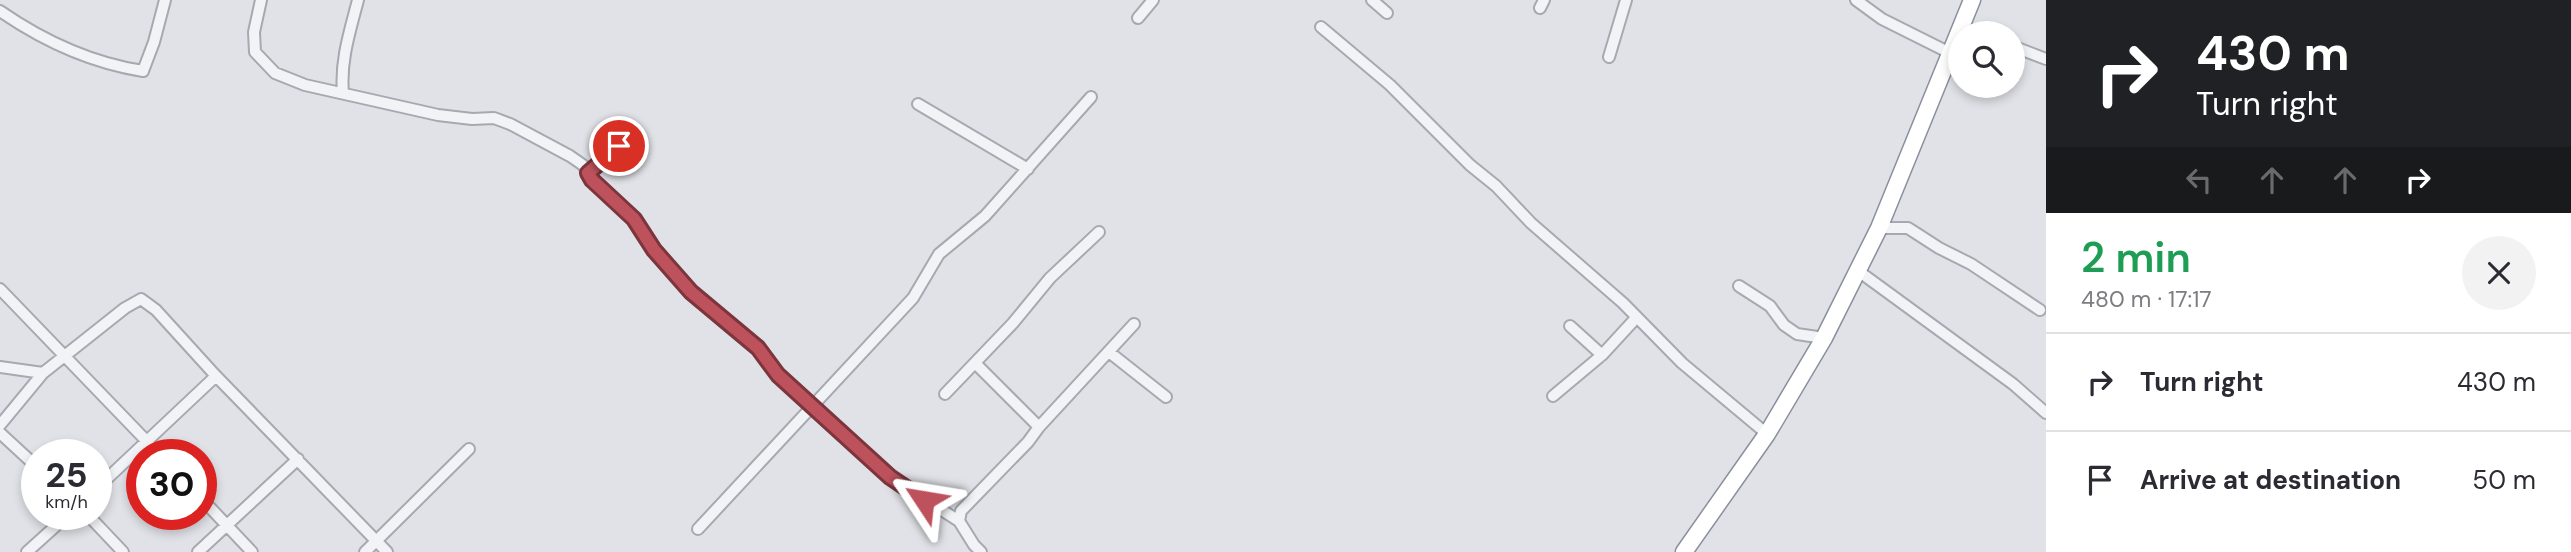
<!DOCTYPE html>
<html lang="en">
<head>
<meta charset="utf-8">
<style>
	body { margin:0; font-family:"DM Sans",sans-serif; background:#f2f2f3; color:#2b2b33; height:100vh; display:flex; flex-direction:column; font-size:26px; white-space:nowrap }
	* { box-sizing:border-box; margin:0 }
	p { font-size:23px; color:#7c7c81 }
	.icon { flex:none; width:38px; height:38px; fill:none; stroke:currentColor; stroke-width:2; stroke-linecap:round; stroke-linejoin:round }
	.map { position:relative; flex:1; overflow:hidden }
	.panel { display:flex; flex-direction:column; background:#fff; width:525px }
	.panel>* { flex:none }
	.guide { background:#202124; color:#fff; overflow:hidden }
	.fabs { position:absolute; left:1948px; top:21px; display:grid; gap:14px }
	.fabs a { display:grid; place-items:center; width:77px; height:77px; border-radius:50%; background:#fff; box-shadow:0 4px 10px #0003; font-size:35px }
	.speed { position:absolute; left:21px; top:439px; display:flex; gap:14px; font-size:35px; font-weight:700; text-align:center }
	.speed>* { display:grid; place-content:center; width:91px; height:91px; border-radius:50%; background:#fff; box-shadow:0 4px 10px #0003; line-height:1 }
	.speed small { font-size:18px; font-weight:400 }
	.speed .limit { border:10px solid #d22; background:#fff; color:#111 }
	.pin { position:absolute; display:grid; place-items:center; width:60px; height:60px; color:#fff; margin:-30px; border:4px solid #fff; border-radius:50%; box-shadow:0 2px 7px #0007 }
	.me { position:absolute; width:77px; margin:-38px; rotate:303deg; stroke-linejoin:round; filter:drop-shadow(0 0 5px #0008) }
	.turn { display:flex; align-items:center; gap:24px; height:147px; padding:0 35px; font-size:32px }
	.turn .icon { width:91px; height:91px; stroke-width:2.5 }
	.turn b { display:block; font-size:49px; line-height:60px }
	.lanes { display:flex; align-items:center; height:66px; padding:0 35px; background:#0003; justify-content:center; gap:35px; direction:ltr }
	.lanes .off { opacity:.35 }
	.round { display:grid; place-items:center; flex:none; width:74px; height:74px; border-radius:37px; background:#f2f2f3 }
	.head { display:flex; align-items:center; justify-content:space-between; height:119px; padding:0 35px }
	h1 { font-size:42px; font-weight:600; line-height:52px; color:#1e9e55 }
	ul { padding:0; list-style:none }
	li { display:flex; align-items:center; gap:21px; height:98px; padding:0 35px; border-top:2px solid #e1e1e2 }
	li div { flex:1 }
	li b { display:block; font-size:26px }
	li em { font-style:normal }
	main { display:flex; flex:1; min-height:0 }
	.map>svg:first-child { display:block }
</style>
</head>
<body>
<main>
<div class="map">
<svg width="2046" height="552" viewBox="0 0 2046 552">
	<rect width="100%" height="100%" fill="#e0e2e7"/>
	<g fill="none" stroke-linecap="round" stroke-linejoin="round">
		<defs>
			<path id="minor" d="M 261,0 L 254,32 L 255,52 L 275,73 L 305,85 L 438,115 L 472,119 L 494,118 L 510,124 L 570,156 L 583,165 L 592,180 L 634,220 L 654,250 L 691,292 L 758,348 L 778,375 L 890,477 L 959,521 L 974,545 L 981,552
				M 1372,0 L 1387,13
				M 1856,0 L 1882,19 L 1950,53
				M 1540,8 L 1544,0
				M 0,11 C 42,40 92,63 143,71 L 154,42 L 165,0
				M 1138,18 L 1153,0
				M 1961,26 L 1978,33
				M 1321,27 L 1390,85 L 1470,165 L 1496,186 L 1531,223 L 1623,303 L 1682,363 L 1767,434
				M 2012,46 L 2046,59
				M 1609,57 L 1626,0
				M 343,93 C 340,61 350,31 358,0
				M 918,104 L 1028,169
				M 588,173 L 606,159 L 632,133
				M 1879,228 L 1908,228 L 1939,248 L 1971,264 L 2040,310
				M 1857,270 L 2013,384 L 2046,413
				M 1739,286 L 1770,306 L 1784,325 L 1797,334 L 1824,338
				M 0,289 L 160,455
				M 1570,326 L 1602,355
				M 1109,352 L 1166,397
				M 0,367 L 43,373
				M 945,394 L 1013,323 L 1050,278 L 1099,232
				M 1553,396 L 1602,355 L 1636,318
				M 0,425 L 43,373 L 125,308 L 141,299 L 156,310 L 216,376 L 387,552
				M 1039,427 L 1134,324
				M 0,433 L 37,467
				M 96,489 L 216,376
				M 201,498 L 252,552
				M 87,514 L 123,552
				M 959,521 L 961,511 L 1028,442 L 1039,427 L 975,363
				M 698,529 L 913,298 L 939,254 L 985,216 L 1091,97
				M 27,552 L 69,514
				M 198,552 L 298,459
				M 365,552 L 469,449"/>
			<path id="highway" d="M 1684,552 L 1767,434 L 1824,338 L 1879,228 L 1972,0"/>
		</defs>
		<use href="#minor" stroke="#a6a9b0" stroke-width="14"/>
		<use href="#highway" stroke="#898f9c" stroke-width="19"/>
		<use href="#minor" stroke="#f2f3f6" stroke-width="10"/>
		<use href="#highway" stroke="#fff" stroke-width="16"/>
	</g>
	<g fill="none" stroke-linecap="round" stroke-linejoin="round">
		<defs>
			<path id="route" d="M 619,146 L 588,173 L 592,180 L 634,219 L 654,250 L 691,292 L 758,348 L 778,375 L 890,477 L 924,500"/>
		</defs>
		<use href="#route" stroke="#7c353c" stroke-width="18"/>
		<use href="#route" stroke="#be525c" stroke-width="12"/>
	</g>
</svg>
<div class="fabs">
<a><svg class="icon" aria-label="search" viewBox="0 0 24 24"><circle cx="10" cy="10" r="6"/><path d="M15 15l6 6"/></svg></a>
</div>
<div class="speed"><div>25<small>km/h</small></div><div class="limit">30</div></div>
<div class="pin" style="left:619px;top:146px;background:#d93025"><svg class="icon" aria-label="arrive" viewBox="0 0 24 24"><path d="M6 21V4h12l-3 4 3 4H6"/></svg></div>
<svg class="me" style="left:924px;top:500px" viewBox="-20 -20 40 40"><path d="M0-17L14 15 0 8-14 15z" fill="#be525c" stroke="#fff" stroke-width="4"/></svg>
</div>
<section class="panel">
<div class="guide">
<div class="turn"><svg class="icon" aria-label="right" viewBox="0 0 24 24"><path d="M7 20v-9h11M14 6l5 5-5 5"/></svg><div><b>430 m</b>Turn right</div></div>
<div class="lanes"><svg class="icon off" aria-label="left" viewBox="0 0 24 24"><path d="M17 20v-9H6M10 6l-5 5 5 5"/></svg><svg class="icon off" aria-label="ahead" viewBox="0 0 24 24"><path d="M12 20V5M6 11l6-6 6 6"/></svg><svg class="icon off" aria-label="ahead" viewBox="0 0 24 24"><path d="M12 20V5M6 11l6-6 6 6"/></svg><svg class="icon" aria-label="right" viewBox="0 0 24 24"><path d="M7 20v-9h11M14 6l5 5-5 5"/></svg></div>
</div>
<div class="head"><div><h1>2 min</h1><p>480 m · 17:17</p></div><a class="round"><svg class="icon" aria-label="close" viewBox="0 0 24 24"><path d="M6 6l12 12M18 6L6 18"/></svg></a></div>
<ul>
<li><svg class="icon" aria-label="right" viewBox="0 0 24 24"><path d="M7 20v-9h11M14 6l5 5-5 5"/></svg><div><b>Turn right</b></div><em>430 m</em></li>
<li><svg class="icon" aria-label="arrive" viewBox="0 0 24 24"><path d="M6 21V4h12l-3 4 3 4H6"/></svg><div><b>Arrive at destination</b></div><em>50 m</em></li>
</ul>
</section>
</main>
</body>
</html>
